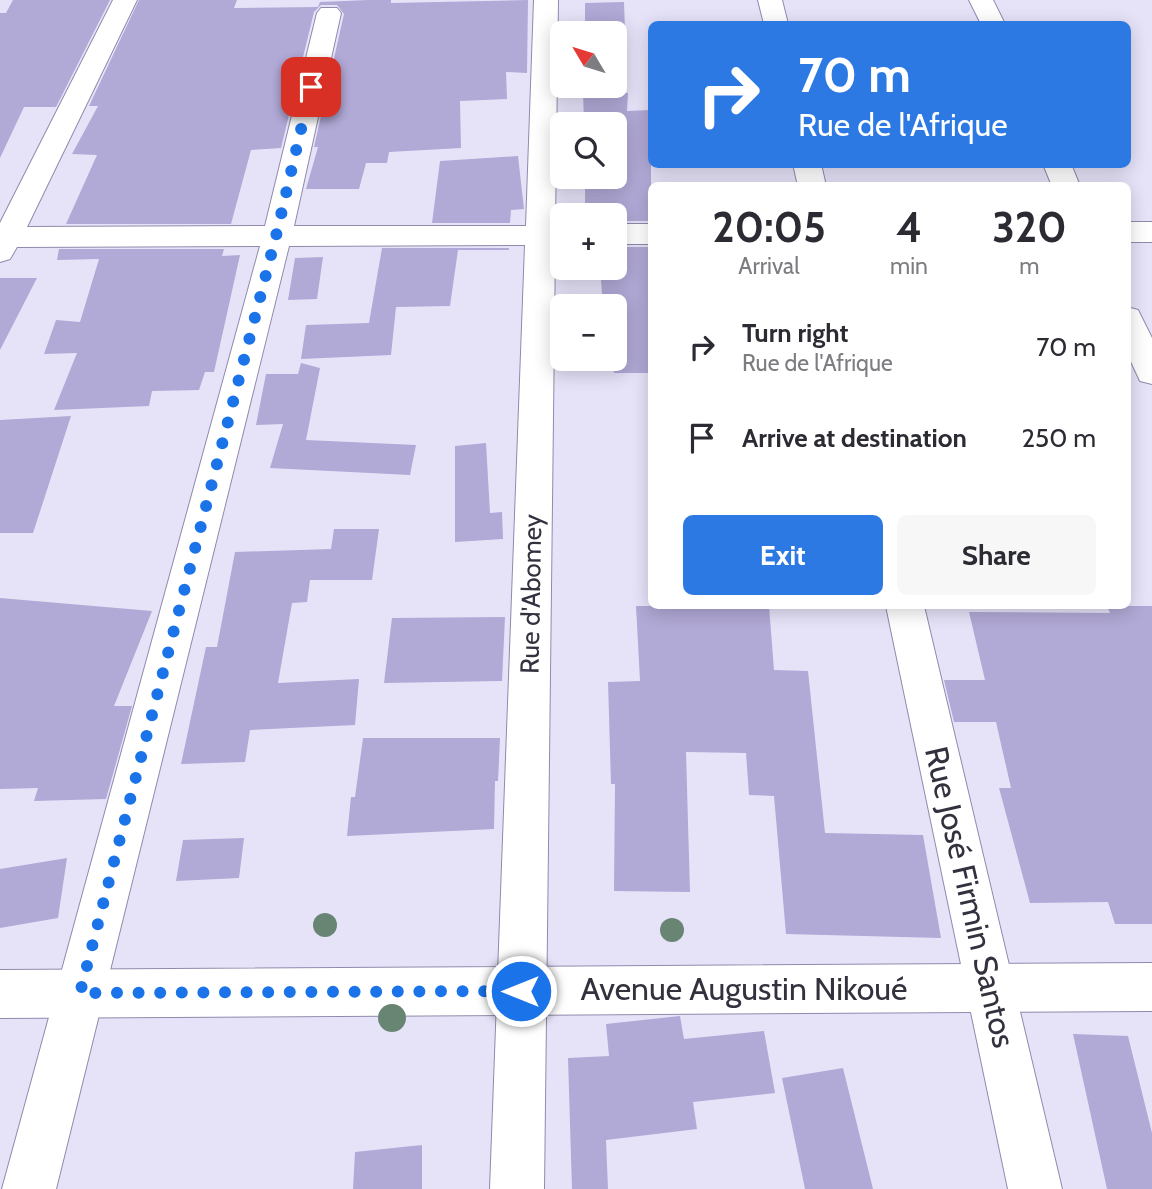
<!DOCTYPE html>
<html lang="en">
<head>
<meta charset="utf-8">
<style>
	body { margin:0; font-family:Cabin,sans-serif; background:#f7f7f7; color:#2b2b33; height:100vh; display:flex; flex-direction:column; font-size:26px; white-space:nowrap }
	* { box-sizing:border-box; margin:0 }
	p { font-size:23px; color:#7c7c81 }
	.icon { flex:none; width:38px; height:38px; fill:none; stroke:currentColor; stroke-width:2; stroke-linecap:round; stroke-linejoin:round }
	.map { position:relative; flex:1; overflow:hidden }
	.details { position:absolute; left:648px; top:182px; width:483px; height:427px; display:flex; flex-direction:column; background:#fff; border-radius:10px; box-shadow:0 4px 18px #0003 }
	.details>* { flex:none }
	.guide { position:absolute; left:648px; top:21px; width:483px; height:147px; border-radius:10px; box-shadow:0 4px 18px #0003; background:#2c79e4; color:#fff; overflow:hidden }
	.needle { width:46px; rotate:308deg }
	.fabs { position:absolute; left:550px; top:21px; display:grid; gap:14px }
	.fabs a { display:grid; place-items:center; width:77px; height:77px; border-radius:10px; background:#fff; box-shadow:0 4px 18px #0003; font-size:35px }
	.pin { position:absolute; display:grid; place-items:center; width:60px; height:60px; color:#fff; margin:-30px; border-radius:14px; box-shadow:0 4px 10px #0006 }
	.me { position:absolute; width:77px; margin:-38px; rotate:270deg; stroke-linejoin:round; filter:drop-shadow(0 0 5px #0008) }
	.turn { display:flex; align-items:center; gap:24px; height:147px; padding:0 35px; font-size:32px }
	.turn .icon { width:91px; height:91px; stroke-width:2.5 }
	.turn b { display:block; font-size:49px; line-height:60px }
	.eta { display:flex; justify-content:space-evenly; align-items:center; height:119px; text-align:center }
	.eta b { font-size:42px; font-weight:800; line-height:49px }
	.cta { display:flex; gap:14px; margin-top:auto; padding:14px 35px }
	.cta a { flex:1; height:80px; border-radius:10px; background:#2c79e4; color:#fff; font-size:28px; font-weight:800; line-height:80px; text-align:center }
	.cta a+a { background:#f7f7f7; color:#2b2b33 }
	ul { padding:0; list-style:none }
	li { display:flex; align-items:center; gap:21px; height:91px; padding:0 35px }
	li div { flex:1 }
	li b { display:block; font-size:26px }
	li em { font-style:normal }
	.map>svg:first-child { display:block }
</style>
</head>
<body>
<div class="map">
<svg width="1152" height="1189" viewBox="0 0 1152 1189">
	<rect width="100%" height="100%" fill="#e6e3f9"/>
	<path fill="#b1a9d6" d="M 13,0 L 110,0 L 56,107 L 24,107 L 0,158 L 0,13 L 6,13 Z
		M 139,0 L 237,0 L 234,8 L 318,7 L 320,2 L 369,0 L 391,0 L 391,3 L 528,0 L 527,73 L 506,72 L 507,99 L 460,101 L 461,148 L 389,152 L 387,163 L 366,163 L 359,189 L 306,189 L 318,147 L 314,147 L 344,14 L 337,5 L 321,5 L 314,12 L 281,148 L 251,150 L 231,224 L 66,224 L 97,155 L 72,154 L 98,106 L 89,106 Z
		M 624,2 L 625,30 L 585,30 L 585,3 Z
		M 583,92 L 628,93 L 627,111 L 651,110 L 651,221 L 614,221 L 614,210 L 585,210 L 585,177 L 614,177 L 614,124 L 584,124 Z
		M 518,156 L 524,209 L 511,210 L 510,223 L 432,223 L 440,161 Z
		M 614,247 L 651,247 L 651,373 L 614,373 L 614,306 L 603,306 L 600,268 L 614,268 Z
		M 382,248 L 509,248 L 509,250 L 458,250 L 450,306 L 396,307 L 391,355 L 301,359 L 306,325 L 369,323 Z
		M 59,249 L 224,249 L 222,256 L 240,255 L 214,372 L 205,372 L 199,390 L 152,391 L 149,406 L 54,410 L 77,353 L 44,354 L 56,320 L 80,322 L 99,259 L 57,260 Z
		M 323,257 L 317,299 L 288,300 L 295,258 Z
		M 0,278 L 37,278 L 0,350 Z
		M 301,363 L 320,368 L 306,440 L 416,445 L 410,475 L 270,468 L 283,424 L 256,425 L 266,374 L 298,374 Z
		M 71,416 L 33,533 L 0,533 L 0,420 Z
		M 486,443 L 490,513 L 502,512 L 503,539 L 455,542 L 455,446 Z
		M 334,529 L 379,529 L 372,580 L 310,580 L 307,602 L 292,603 L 278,683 L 359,679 L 355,725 L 250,730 L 245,762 L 181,764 L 206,647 L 217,647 L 235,552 L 331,549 Z
		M 0,598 L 152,611 L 114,706 L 132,706 L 106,799 L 34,801 L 38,788 L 0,789 Z
		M 636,606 L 769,606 L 774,670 L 808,671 L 825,833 L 923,835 L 941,938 L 786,934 L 774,796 L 749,795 L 746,753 L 686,752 L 690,892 L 614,891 L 615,784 L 611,784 L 608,682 L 640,681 Z
		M 1107,606 L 1152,606 L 1152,924 L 1115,924 L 1108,902 L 1030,903 L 999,788 L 1011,788 L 996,722 L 954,722 L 944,680 L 985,680 L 969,612 L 1110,613 Z
		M 505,617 L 502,681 L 384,683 L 392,618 Z
		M 363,738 L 500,738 L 498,781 L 495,781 L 494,829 L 347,836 L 351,797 L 355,797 Z
		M 244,838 L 239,878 L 176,881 L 183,840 Z
		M 67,858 L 58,918 L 0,928 L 0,869 Z
		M 680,1016 L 684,1039 L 764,1031 L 775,1093 L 693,1102 L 697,1129 L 606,1140 L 608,1189 L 572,1189 L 568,1058 L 609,1056 L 606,1024 Z
		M 1073,1034 L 1128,1036 L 1152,1133 L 1152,1189 L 1107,1189 Z
		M 843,1068 L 873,1189 L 805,1189 L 782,1078 Z
		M 422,1145 L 422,1189 L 353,1189 L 355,1152 Z"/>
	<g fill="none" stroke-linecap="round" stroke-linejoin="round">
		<defs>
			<path id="minor" d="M 113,0 L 137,0 L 27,227 L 265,226 L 317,13 L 321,8 L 337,8 L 341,13 L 294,226 L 526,226 L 534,0 L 558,0 L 555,225 L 562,225 L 562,245 L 555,245 L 544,1189 L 490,1189 L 525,245 L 289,246 L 56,1189 L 2,1189 L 260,246 L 17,247 L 10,259 L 0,262 L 0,223 Z
				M 758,0 L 782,0 L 788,24 L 764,24 Z
				M 969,0 L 993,0 L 1005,24 L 981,24 Z
				M 793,164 L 821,164 L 826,186 L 798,186 Z
				M 1043,164 L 1071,164 L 1080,186 L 1052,186 Z
				M 1127,222 L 1152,222 L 1152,242 L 1127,242 Z
				M 614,224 L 651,224 L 651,244 L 614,244 Z
				M 1127,307 L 1138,310 L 1152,338 L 1152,384 L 1140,381 L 1127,353 Z
				M 886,606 L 924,606 L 1062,1189 L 1008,1189 Z"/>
			<path id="tertiary" d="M 1152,963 L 1152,1011 L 0,1018 L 0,970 Z"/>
		</defs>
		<use href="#minor" stroke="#908aac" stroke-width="2"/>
		<use href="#tertiary" stroke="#908aac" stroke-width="2"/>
		<use href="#minor" fill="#fff" fill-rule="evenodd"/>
		<use href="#tertiary" fill="#fff" fill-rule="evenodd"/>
	</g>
	<g fill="#688574">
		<circle cx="325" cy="925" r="12"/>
		<circle cx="672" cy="930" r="12"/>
		<circle cx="392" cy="1018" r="14"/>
	</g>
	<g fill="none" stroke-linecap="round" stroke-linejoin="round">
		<path stroke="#1a73e8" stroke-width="12" stroke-dasharray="0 21.6" d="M 311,87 L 276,236 L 80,993 L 521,991"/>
	</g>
	<g text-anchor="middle" stroke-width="6" stroke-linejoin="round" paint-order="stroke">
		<g font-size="26" fill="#34313f" stroke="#fff">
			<text transform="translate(531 594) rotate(-89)" y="9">Rue d'Abomey</text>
		</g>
		<g font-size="32" fill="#34313f" stroke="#fff">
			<text transform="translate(970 897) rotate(77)" y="11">Rue José Firmin Santos</text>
			<text x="744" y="1000">Avenue Augustin Nikoué</text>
		</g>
	</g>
</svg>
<div class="fabs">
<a><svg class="needle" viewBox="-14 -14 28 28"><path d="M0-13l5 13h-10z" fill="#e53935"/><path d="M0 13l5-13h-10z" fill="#7c7c81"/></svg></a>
<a><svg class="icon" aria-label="search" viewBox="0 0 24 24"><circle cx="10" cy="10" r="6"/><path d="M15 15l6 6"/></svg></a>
<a>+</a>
<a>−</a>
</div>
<div class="pin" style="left:311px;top:87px;background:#d93025"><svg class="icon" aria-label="arrive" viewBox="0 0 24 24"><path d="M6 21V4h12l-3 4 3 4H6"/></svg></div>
<svg class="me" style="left:521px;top:991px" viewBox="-20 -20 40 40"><circle r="17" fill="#1a73e8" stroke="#fff" stroke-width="3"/><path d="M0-11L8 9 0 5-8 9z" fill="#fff"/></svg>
<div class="guide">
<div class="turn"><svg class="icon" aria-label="right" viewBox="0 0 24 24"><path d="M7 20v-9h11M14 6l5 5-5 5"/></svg><div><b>70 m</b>Rue de l'Afrique</div></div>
</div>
<section class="details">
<div class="eta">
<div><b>20:05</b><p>Arrival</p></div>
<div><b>4</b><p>min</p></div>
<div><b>320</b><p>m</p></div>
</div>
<ul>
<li><svg class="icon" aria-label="right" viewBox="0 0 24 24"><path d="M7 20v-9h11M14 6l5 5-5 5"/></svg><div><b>Turn right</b><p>Rue de l'Afrique</p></div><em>70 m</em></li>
<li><svg class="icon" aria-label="arrive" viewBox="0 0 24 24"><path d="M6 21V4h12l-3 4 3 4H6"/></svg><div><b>Arrive at destination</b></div><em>250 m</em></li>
</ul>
<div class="cta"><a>Exit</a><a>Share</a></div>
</section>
</div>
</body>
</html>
